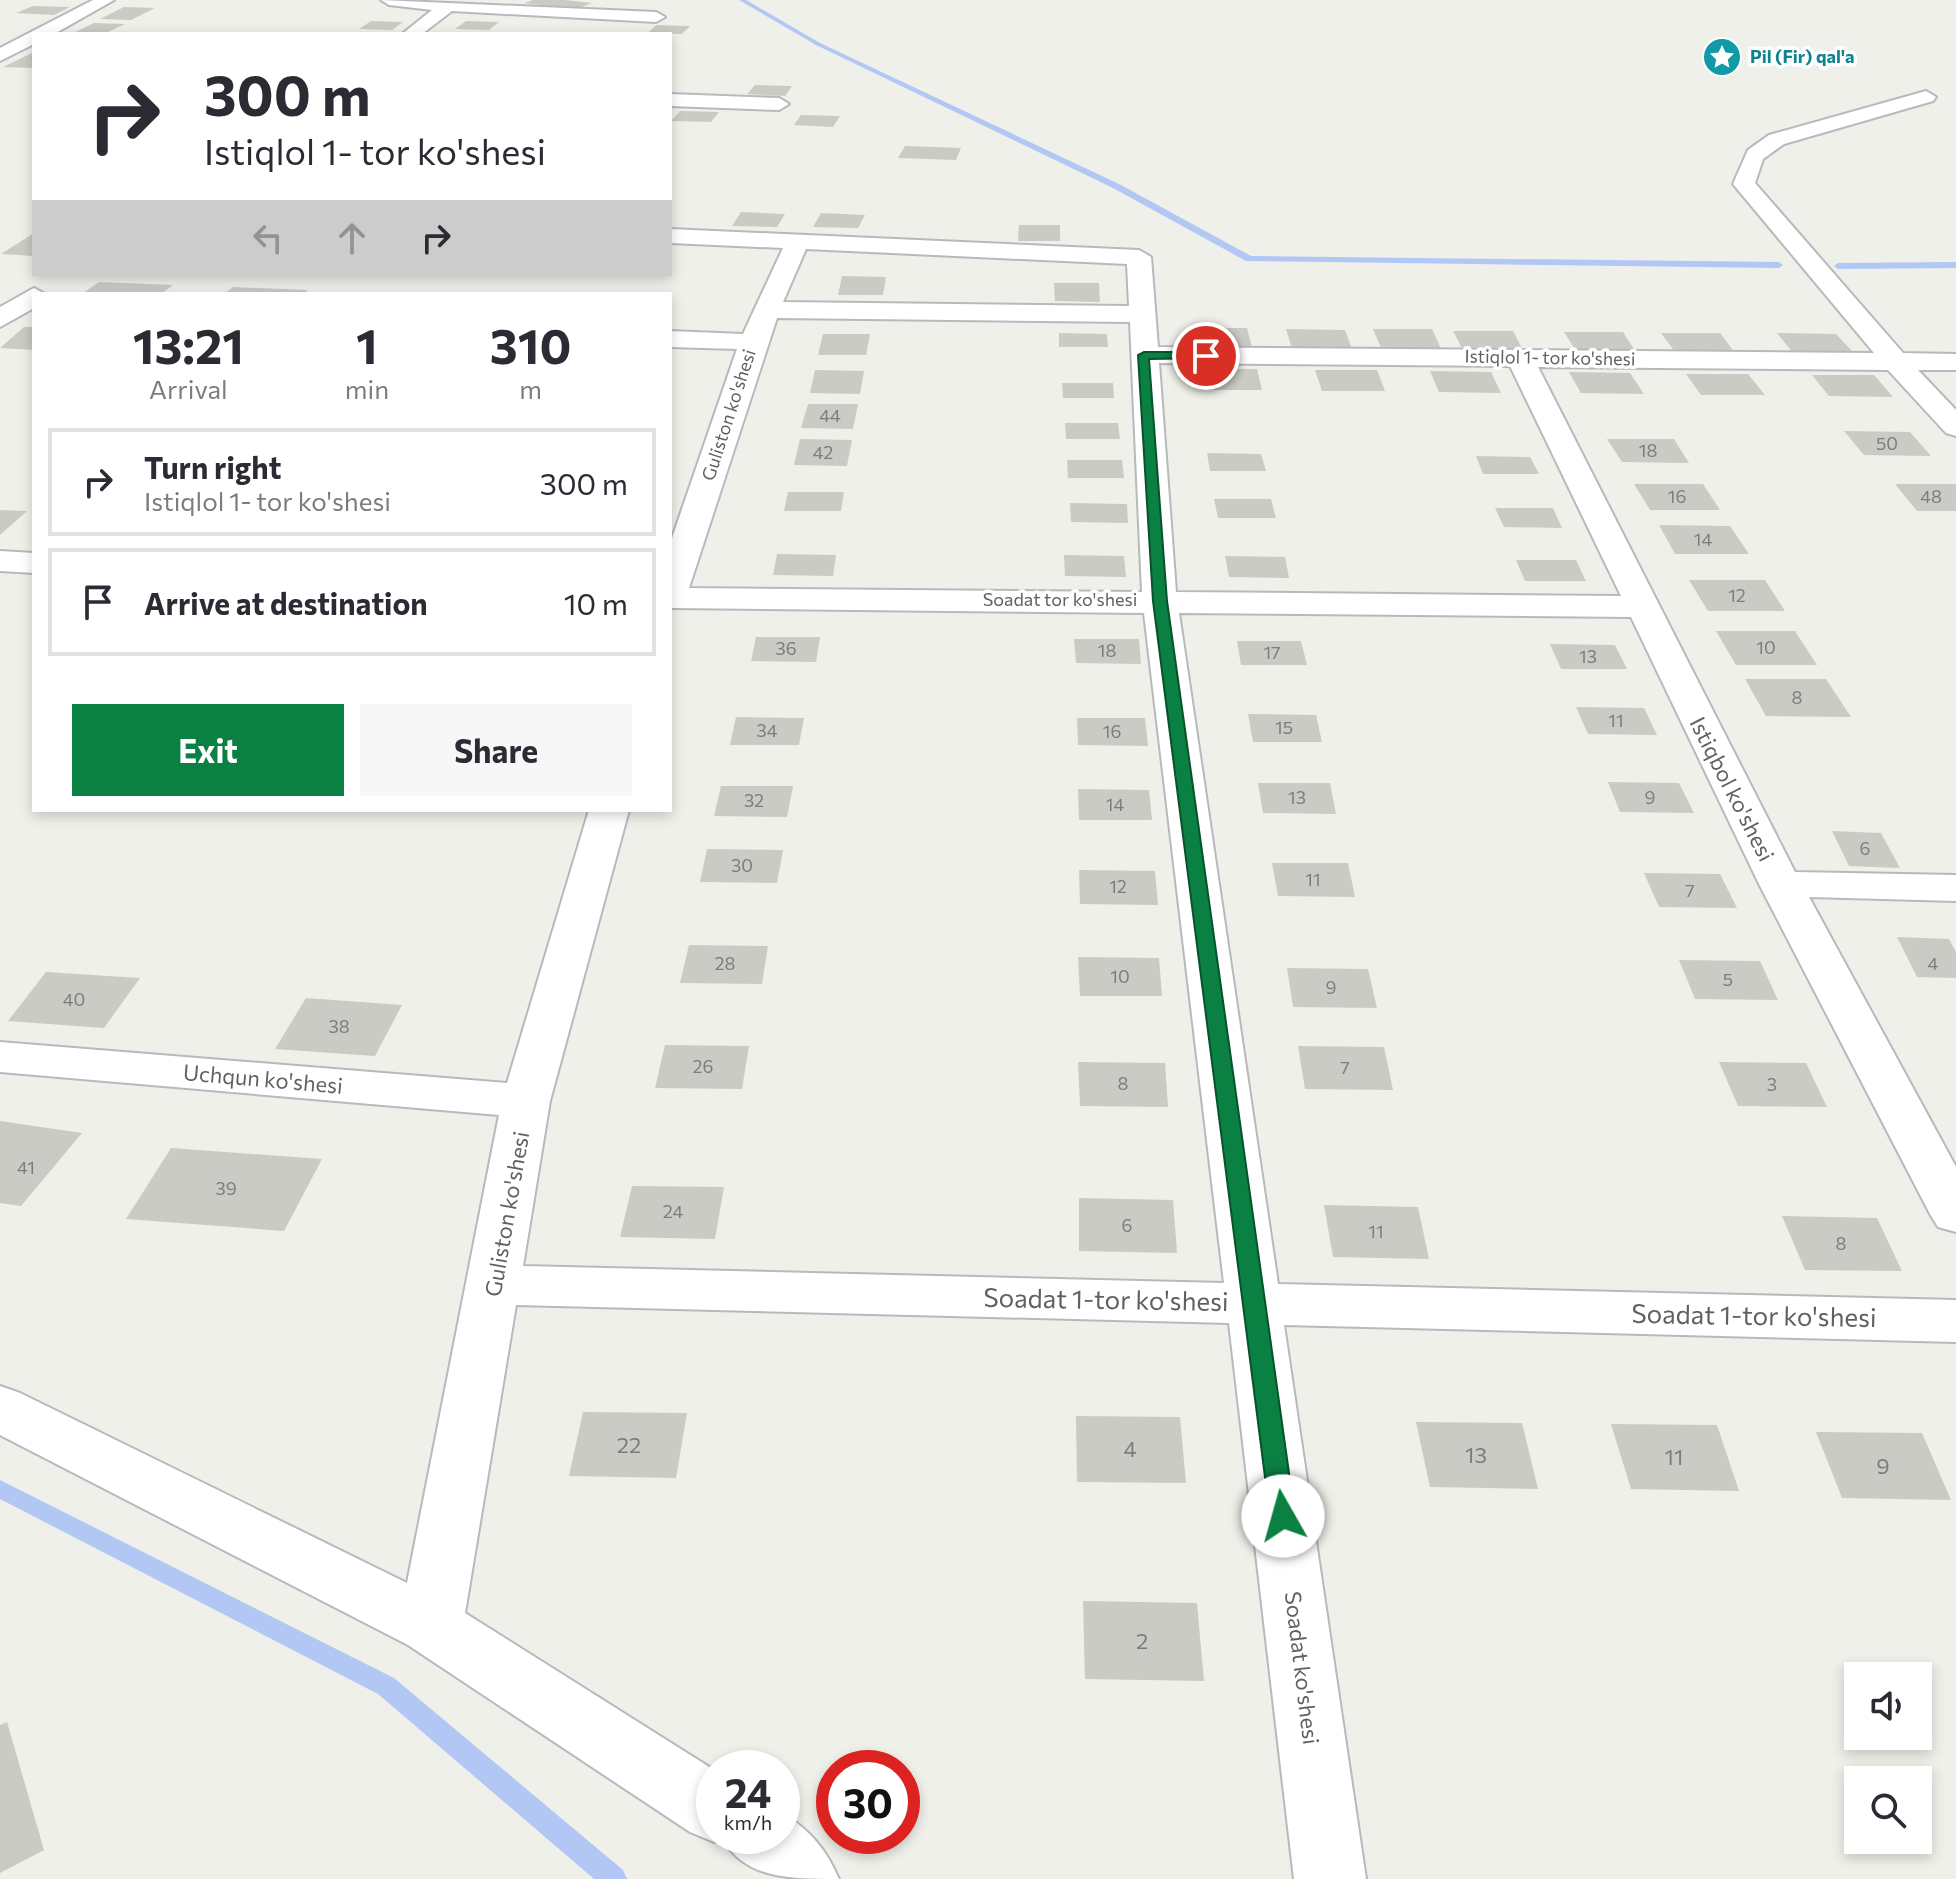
<!DOCTYPE html>
<html lang="en">
<head>
<meta charset="utf-8">
<style>
	body { margin:0; font-family:Commissioner,sans-serif; background:#f7f7f7; color:#2b2b33; height:100vh; display:flex; flex-direction:column; font-size:30px; white-space:nowrap }
	* { box-sizing:border-box; margin:0 }
	p { font-size:26px; color:#7c7c81 }
	.icon { flex:none; width:44px; height:44px; fill:none; stroke:currentColor; stroke-width:2; stroke-linecap:round; stroke-linejoin:round }
	.map { position:relative; flex:1; overflow:hidden }
	.details { position:absolute; left:32px; top:292px; width:640px; height:520px; display:flex; flex-direction:column; background:#fff; border-radius:0px; box-shadow:0 4px 12px #0003 }
	.details>* { flex:none }
	.hud { position:absolute; left:32px; top:32px; width:640px; height:244px; border-radius:0px; box-shadow:0 4px 12px #0003; background:#fff; color:#2b2b33; overflow:hidden }
	.fabs { position:absolute; left:1844px; top:1662px; display:grid; gap:16px }
	.fabs a { display:grid; place-items:center; width:88px; height:88px; border-radius:0px; background:#fff; box-shadow:0 4px 12px #0003; font-size:40px }
	.speed { position:absolute; left:696px; top:1750px; display:flex; gap:16px; font-size:40px; font-weight:700; text-align:center }
	.speed>* { display:grid; place-content:center; width:104px; height:104px; border-radius:50%; background:#fff; box-shadow:0 4px 12px #0003; line-height:1 }
	.speed small { font-size:20px; font-weight:400 }
	.speed .limit { border:12px solid #d22; background:#fff; color:#111 }
	.pin { position:absolute; display:grid; place-items:center; width:68px; height:68px; color:#fff; margin:-34px; border:4px solid #fff; border-radius:50%; box-shadow:0 2px 8px #0007 }
	.me { position:absolute; width:88px; margin:-44px; rotate:353deg; stroke-linejoin:round; filter:drop-shadow(0 0 6px #0008) }
	.turn { display:flex; align-items:center; gap:28px; height:168px; padding:0 40px; font-size:36px }
	.turn .icon { width:104px; height:104px; stroke-width:2.5 }
	.turn b { display:block; font-size:56px; line-height:68px }
	.lanes { display:flex; align-items:center; height:76px; padding:0 40px; background:#0003; justify-content:center; gap:40px; direction:ltr }
	.lanes .off { opacity:.35 }
	.eta { display:flex; justify-content:space-evenly; align-items:center; height:136px; text-align:center }
	.eta b { font-size:48px; font-weight:700; line-height:56px }
	.button { display:flex; gap:16px; margin-top:auto; padding:16px 40px }
	.button a { flex:1; height:92px; border-radius:0px; background:#0b8043; color:#fff; font-size:32px; font-weight:700; line-height:92px; text-align:center }
	.button a+a { background:#f7f7f7; color:#2b2b33 }
	ul { padding:0; list-style:none }
	li { display:flex; align-items:center; gap:24px; height:108px; margin:0 16px 12px; padding:0 24px; border:4px solid #e1e1e2; border-radius:0px }
	li div { flex:1 }
	li b { display:block; font-size:30px }
	li em { font-style:normal }
	.map>svg:first-child { display:block }
</style>
</head>
<body>
<div class="map">
<svg width="1956" height="1879" viewBox="0 0 1956 1879">
	<rect width="100%" height="100%" fill="#eff0e9"/>
	<g fill="none" stroke-linecap="round" stroke-linejoin="round">
		<path fill="#b3c7f5" fill-rule="evenodd" d="M 739,0 L 746,0 L 820,43 L 1119,184 L 1251,256 L 1779,262 L 1783,265 L 1779,268 L 1246,261 L 1113,188 L 816,45 Z
			M 1956,262 L 1956,268 L 1838,269 L 1834,266 L 1838,263 Z
			M 0,1480 L 394,1678 L 623,1870 L 627,1879 L 594,1879 L 378,1694 L 0,1499 Z"/>
	</g>
	<path fill="#cbcbc5" d="M 533,0 L 565,0 L 592,3 L 576,9 L 524,3 Z
		M 33,6 L 70,7 L 54,15 L 16,13 Z
		M 124,7 L 155,8 L 131,20 L 100,19 Z
		M 371,21 L 403,22 L 392,30 L 359,29 Z
		M 466,21 L 499,22 L 489,30 L 455,29 Z
		M 94,23 L 125,24 L 104,34 L 71,34 Z
		M 656,25 L 690,26 L 682,34 L 648,33 Z
		M 32,53 L 34,68 L 3,67 Z
		M 755,85 L 792,86 L 785,96 L 747,94 Z
		M 680,111 L 719,112 L 711,122 L 671,121 Z
		M 801,115 L 840,116 L 833,127 L 794,125 Z
		M 905,146 L 961,148 L 956,160 L 898,158 Z
		M 741,212 L 785,214 L 777,227 L 732,226 Z
		M 821,213 L 865,215 L 858,228 L 813,227 Z
		M 1019,225 L 1060,225 L 1060,241 L 1018,241 Z
		M 34,233 L 34,256 L 1,254 Z
		M 842,276 L 886,277 L 883,295 L 838,295 Z
		M 99,282 L 173,285 L 161,294 L 82,294 Z
		M 1054,283 L 1099,283 L 1100,302 L 1055,301 Z
		M 233,287 L 308,290 L 303,294 L 224,294 Z
		M 24,327 L 34,327 L 34,350 L 0,348 Z
		M 1188,328 L 1247,328 L 1252,347 L 1192,347 Z
		M 1286,329 L 1345,330 L 1352,349 L 1292,349 Z
		M 1373,329 L 1432,329 L 1441,349 L 1381,348 Z
		M 1453,331 L 1513,331 L 1523,350 L 1463,350 Z
		M 1564,332 L 1623,332 L 1636,352 L 1576,351 Z
		M 1059,333 L 1107,334 L 1108,347 L 1059,347 Z
		M 1661,333 L 1720,333 L 1735,353 L 1675,352 Z
		M 1777,333 L 1836,334 L 1854,353 L 1793,353 Z
		M 823,334 L 870,334 L 866,355 L 818,355 Z
		M 1195,369 L 1257,369 L 1262,390 L 1199,390 Z
		M 815,370 L 864,371 L 860,394 L 810,393 Z
		M 1315,370 L 1377,370 L 1385,391 L 1322,391 Z
		M 1430,371 L 1491,372 L 1501,393 L 1439,392 Z
		M 1569,372 L 1630,373 L 1644,394 L 1581,393 Z
		M 1686,374 L 1748,374 L 1765,395 L 1701,395 Z
		M 1812,375 L 1874,375 L 1893,397 L 1829,396 Z
		M 1062,383 L 1113,383 L 1114,398 L 1063,398 Z
		M 808,404 L 858,404 L 853,429 L 801,428 Z
		M 1065,423 L 1118,423 L 1120,439 L 1066,439 Z
		M 1844,431 L 1910,432 L 1931,456 L 1864,455 Z
		M 800,439 L 852,440 L 847,466 L 794,465 Z
		M 1607,439 L 1674,439 L 1689,463 L 1622,462 Z
		M 1207,453 L 1261,454 L 1266,471 L 1210,471 Z
		M 1476,456 L 1530,457 L 1539,474 L 1483,474 Z
		M 1067,460 L 1122,460 L 1124,478 L 1068,478 Z
		M 1634,484 L 1703,484 L 1720,510 L 1650,510 Z
		M 1895,484 L 1956,484 L 1956,511 L 1917,511 Z
		M 788,492 L 844,492 L 841,511 L 784,511 Z
		M 1214,499 L 1271,499 L 1276,518 L 1218,518 Z
		M 1070,503 L 1127,504 L 1128,523 L 1071,522 Z
		M 1495,508 L 1553,508 L 1562,528 L 1504,527 Z
		M 0,510 L 27,511 L 0,535 Z
		M 1659,525 L 1730,526 L 1749,554 L 1675,554 Z
		M 777,554 L 836,555 L 833,576 L 773,575 Z
		M 1064,555 L 1124,556 L 1126,577 L 1065,576 Z
		M 1225,556 L 1285,557 L 1289,578 L 1229,577 Z
		M 1516,560 L 1576,560 L 1586,581 L 1525,581 Z
		M 1689,580 L 1765,580 L 1785,611 L 1708,611 Z
		M 1716,631 L 1795,631 L 1817,665 L 1736,665 Z
		M 756,637 L 820,637 L 816,662 L 751,661 Z
		M 1074,639 L 1139,639 L 1141,664 L 1076,663 Z
		M 1237,641 L 1301,641 L 1307,665 L 1241,665 Z
		M 1550,644 L 1615,645 L 1627,669 L 1561,669 Z
		M 1745,679 L 1826,679 L 1851,717 L 1766,716 Z
		M 1576,707 L 1644,708 L 1657,735 L 1588,734 Z
		M 1248,714 L 1316,715 L 1322,742 L 1253,742 Z
		M 736,717 L 804,718 L 799,745 L 730,745 Z
		M 1077,718 L 1145,718 L 1148,746 L 1078,745 Z
		M 1608,782 L 1679,783 L 1694,813 L 1620,812 Z
		M 1258,783 L 1330,783 L 1336,814 L 1263,813 Z
		M 721,786 L 793,786 L 787,817 L 714,816 Z
		M 1078,789 L 1149,790 L 1152,820 L 1079,820 Z
		M 1832,831 L 1881,833 L 1900,868 L 1849,866 Z
		M 707,849 L 783,850 L 777,883 L 700,882 Z
		M 1272,863 L 1348,863 L 1355,897 L 1278,896 Z
		M 1079,870 L 1155,871 L 1158,905 L 1080,904 Z
		M 1644,873 L 1720,874 L 1737,908 L 1659,907 Z
		M 1897,937 L 1949,939 L 1956,952 L 1956,978 L 1917,977 Z
		M 689,945 L 768,946 L 762,984 L 680,983 Z
		M 1078,957 L 1159,958 L 1162,996 L 1080,996 Z
		M 1679,960 L 1760,961 L 1778,1000 L 1695,999 Z
		M 1287,968 L 1368,969 L 1377,1008 L 1293,1007 Z
		M 46,972 L 140,978 L 104,1028 L 8,1021 Z
		M 306,998 L 402,1005 L 375,1056 L 275,1049 Z
		M 665,1045 L 749,1046 L 742,1089 L 655,1088 Z
		M 1298,1046 L 1384,1047 L 1393,1090 L 1305,1089 Z
		M 1078,1062 L 1165,1063 L 1168,1107 L 1080,1106 Z
		M 1719,1062 L 1806,1063 L 1827,1107 L 1738,1106 Z
		M 0,1121 L 82,1133 L 21,1206 L 0,1203 Z
		M 171,1148 L 322,1159 L 284,1231 L 126,1219 Z
		M 632,1186 L 724,1187 L 715,1239 L 620,1237 Z
		M 1079,1198 L 1173,1200 L 1177,1253 L 1079,1251 Z
		M 1324,1205 L 1418,1207 L 1429,1259 L 1333,1257 Z
		M 1782,1216 L 1877,1218 L 1902,1271 L 1805,1270 Z
		M 583,1412 L 687,1413 L 676,1478 L 569,1476 Z
		M 1076,1416 L 1180,1417 L 1186,1483 L 1077,1482 Z
		M 1416,1422 L 1522,1423 L 1538,1489 L 1430,1487 Z
		M 1611,1424 L 1717,1425 L 1739,1491 L 1631,1489 Z
		M 1816,1432 L 1922,1433 L 1951,1500 L 1842,1498 Z
		M 1083,1601 L 1197,1603 L 1204,1681 L 1085,1679 Z
		M 7,1722 L 44,1850 L 0,1873 L 0,1725 Z"/>
	<g fill="none" stroke-linecap="round" stroke-linejoin="round">
		<defs>
			<path id="minor" d="M 93,0 L 114,0 L 54,34 L 34,34 L 34,44 L 0,61 L 0,48 Z
				M 381,0 L 656,12 L 665,17 L 656,22 L 452,11 L 422,34 L 402,34 L 432,10 L 389,5 Z
				M 1926,91 L 1936,97 L 1933,101 L 1784,144 L 1763,159 L 1755,183 L 1903,353 L 1956,354 L 1956,370 L 1918,370 L 1956,410 L 1956,436 L 1946,433 L 1888,370 L 1538,367 L 1795,872 L 1956,875 L 1956,901 L 1809,897 L 1956,1167 L 1956,1232 L 1938,1227 L 1930,1214 L 1759,884 L 1631,617 L 1179,613 L 1278,1284 L 1956,1300 L 1956,1342 L 1284,1325 L 1366,1879 L 1294,1879 L 1229,1323 L 516,1305 L 465,1613 L 714,1770 L 714,1836 L 782,1836 L 782,1813 C 810,1830 826,1849 839,1879 C 789,1879 745,1879 722,1838 L 714,1842 L 690,1832 L 408,1645 L 0,1435 L 0,1386 L 20,1393 L 407,1583 L 499,1115 L 0,1072 L 0,1042 L 507,1083 L 589,810 L 629,810 L 550,1101 L 523,1266 L 1224,1283 L 1144,613 L 670,608 L 670,544 L 737,349 L 670,347 L 670,331 L 743,334 L 783,248 L 670,243 L 670,229 L 1139,250 L 1151,257 L 1158,347 L 1874,353 L 1733,184 L 1748,150 L 1769,135 ZM 806,249 L 1127,264 L 1129,306 L 783,302 ZM 777,318 L 1130,322 L 1142,592 L 689,588 ZM 1159,363 L 1510,366 L 1621,596 L 1176,592 Z
				M 670,94 L 779,98 L 789,104 L 779,110 L 670,106 Z
				M 34,288 L 45,294 L 34,294 L 34,308 L 0,327 L 0,307 Z
				M 0,551 L 34,553 L 34,573 L 0,571 Z"/>
		</defs>
		<use href="#minor" stroke="#b8b9bd" stroke-width="4"/>
		<use href="#minor" fill="#fff" fill-rule="evenodd"/>
	</g>
	<path fill="#0b8043" stroke="#07532c" stroke-width="2" d="M 1206,352 L 1210,358 L 1149,359 L 1167,601 L 1295,1516 L 1291,1523 L 1283,1526 L 1274,1523 L 1270,1516 L 1153,601 L 1138,355 L 1144,352 Z"/>
	<defs>
		<symbol id="sight-disc" viewBox="-11 -11 22 22"><circle r="9.5" fill="#0f9aa8" stroke="#fff"/><path d="M0-6L1.8-2.2L6-1.7L2.9 1.2L3.7 5.4L0 3.3L-3.7 5.4L-2.9 1.2L-6-1.7L-1.8-2.2Z" fill="#fff"/></symbol>
	</defs>
	<g fill-rule="evenodd">
		<use href="#sight-disc" x="1700" y="35" width="44" height="44"/>
	</g>
	<g text-anchor="middle" stroke-width="7" stroke-linejoin="round" paint-order="stroke">
		<g font-size="18" font-weight="bold" fill="#0d838f" stroke="#fff" text-anchor="start">
			<text x="1750" y="63">Pil (Fir) qal'a</text>
		</g>
		<g font-size="18" fill="#606166" stroke="#fff">
			<text transform="translate(1550 358) rotate(1)" y="6">Istiqlol 1- tor ko'shesi</text>
			<text transform="translate(729 415) rotate(-72)" y="6">Guliston ko'shesi</text>
			<text x="1060" y="606">Soadat tor ko'shesi</text>
		</g>
		<g font-size="18" fill="#7b7c7e">
			<text x="830" y="422">44</text>
			<text x="1887" y="450">50</text>
			<text x="1648" y="457">18</text>
			<text x="823" y="459">42</text>
			<text x="1677" y="503">16</text>
			<text x="1931" y="503">48</text>
			<text x="1703" y="546">14</text>
			<text x="1737" y="602">12</text>
			<text x="1766" y="654">10</text>
			<text x="786" y="655">36</text>
			<text x="1107" y="657">18</text>
			<text x="1272" y="659">17</text>
			<text x="1588" y="663">13</text>
			<text x="1797" y="704">8</text>
			<text x="1616" y="727">11</text>
			<text x="1284" y="734">15</text>
			<text x="767" y="737">34</text>
			<text x="1112" y="738">16</text>
			<text x="1297" y="804">13</text>
			<text x="1650" y="804">9</text>
			<text x="754" y="807">32</text>
			<text x="1115" y="811">14</text>
			<text x="1865" y="855">6</text>
			<text x="742" y="872">30</text>
			<text x="1313" y="886">11</text>
			<text x="1118" y="893">12</text>
			<text x="1690" y="897">7</text>
			<text x="725" y="970">28</text>
			<text x="1933" y="970">4</text>
			<text x="1120" y="983">10</text>
			<text x="1728" y="986">5</text>
			<text x="1331" y="994">9</text>
			<text x="74" y="1006">40</text>
			<text x="339" y="1033">38</text>
			<text x="703" y="1073">26</text>
			<text x="1345" y="1074">7</text>
			<text x="1123" y="1090">8</text>
			<text x="1772" y="1091">3</text>
			<text x="26" y="1174">41</text>
			<text x="226" y="1195">39</text>
			<text x="673" y="1218">24</text>
			<text x="1127" y="1232">6</text>
			<text x="1376" y="1238">11</text>
			<text x="1841" y="1250">8</text>
		</g>
		<g font-size="22" fill="#606166" stroke="#fff">
			<text transform="translate(1732 789) rotate(63)" y="8">Istiqbol ko'shesi</text>
			<text transform="translate(263 1079) rotate(5)" y="8">Uchqun ko'shesi</text>
			<text transform="translate(507 1214) rotate(-80)" y="8">Guliston ko'shesi</text>
			<text transform="translate(1302 1668) rotate(83)" y="8">Soadat ko'shesi</text>
		</g>
		<g font-size="22" fill="#7b7c7e">
			<text x="629" y="1453">22</text>
			<text x="1130" y="1457">4</text>
			<text x="1476" y="1463">13</text>
			<text x="1674" y="1465">11</text>
			<text x="1883" y="1474">9</text>
			<text x="1142" y="1649">2</text>
		</g>
		<g font-size="26" fill="#606166" stroke="#fff">
			<text transform="translate(1106 1300) rotate(1)" y="9">Soadat 1-tor ko'shesi</text>
			<text transform="translate(1754 1316) rotate(1)" y="9">Soadat 1-tor ko'shesi</text>
		</g>
	</g>
</svg>
<div class="fabs">
<a><svg class="icon" aria-label="sound" viewBox="0 0 24 24"><path d="M4 9h4l5-4v14l-5-4H4zM17 9q2 3 0 6"/></svg></a>
<a><svg class="icon" aria-label="search" viewBox="0 0 24 24"><circle cx="10" cy="10" r="6"/><path d="M15 15l6 6"/></svg></a>
</div>
<div class="speed"><div>24<small>km/h</small></div><div class="limit">30</div></div>
<div class="pin" style="left:1206px;top:356px;background:#d93025"><svg class="icon" aria-label="arrive" viewBox="0 0 24 24"><path d="M6 21V4h12l-3 4 3 4H6"/></svg></div>
<svg class="me" style="left:1283px;top:1516px" viewBox="-20 -20 40 40"><circle r="19" fill="#fff"/><path d="M0-13L10 11 0 6-10 11z" fill="#0b8043"/></svg>
<div class="hud">
<div class="turn"><svg class="icon" aria-label="right" viewBox="0 0 24 24"><path d="M7 20v-9h11M14 6l5 5-5 5"/></svg><div><b>300 m</b>Istiqlol 1- tor ko'shesi</div></div>
<div class="lanes"><svg class="icon off" aria-label="left" viewBox="0 0 24 24"><path d="M17 20v-9H6M10 6l-5 5 5 5"/></svg><svg class="icon off" aria-label="ahead" viewBox="0 0 24 24"><path d="M12 20V5M6 11l6-6 6 6"/></svg><svg class="icon" aria-label="right" viewBox="0 0 24 24"><path d="M7 20v-9h11M14 6l5 5-5 5"/></svg></div>
</div>
<section class="details">
<div class="eta">
<div><b>13:21</b><p>Arrival</p></div>
<div><b>1</b><p>min</p></div>
<div><b>310</b><p>m</p></div>
</div>
<ul>
<li><svg class="icon" aria-label="right" viewBox="0 0 24 24"><path d="M7 20v-9h11M14 6l5 5-5 5"/></svg><div><b>Turn right</b><p>Istiqlol 1- tor ko'shesi</p></div><em>300 m</em></li>
<li><svg class="icon" aria-label="arrive" viewBox="0 0 24 24"><path d="M6 21V4h12l-3 4 3 4H6"/></svg><div><b>Arrive at destination</b></div><em>10 m</em></li>
</ul>
<div class="button"><a>Exit</a><a>Share</a></div>
</section>
</div>
</body>
</html>
